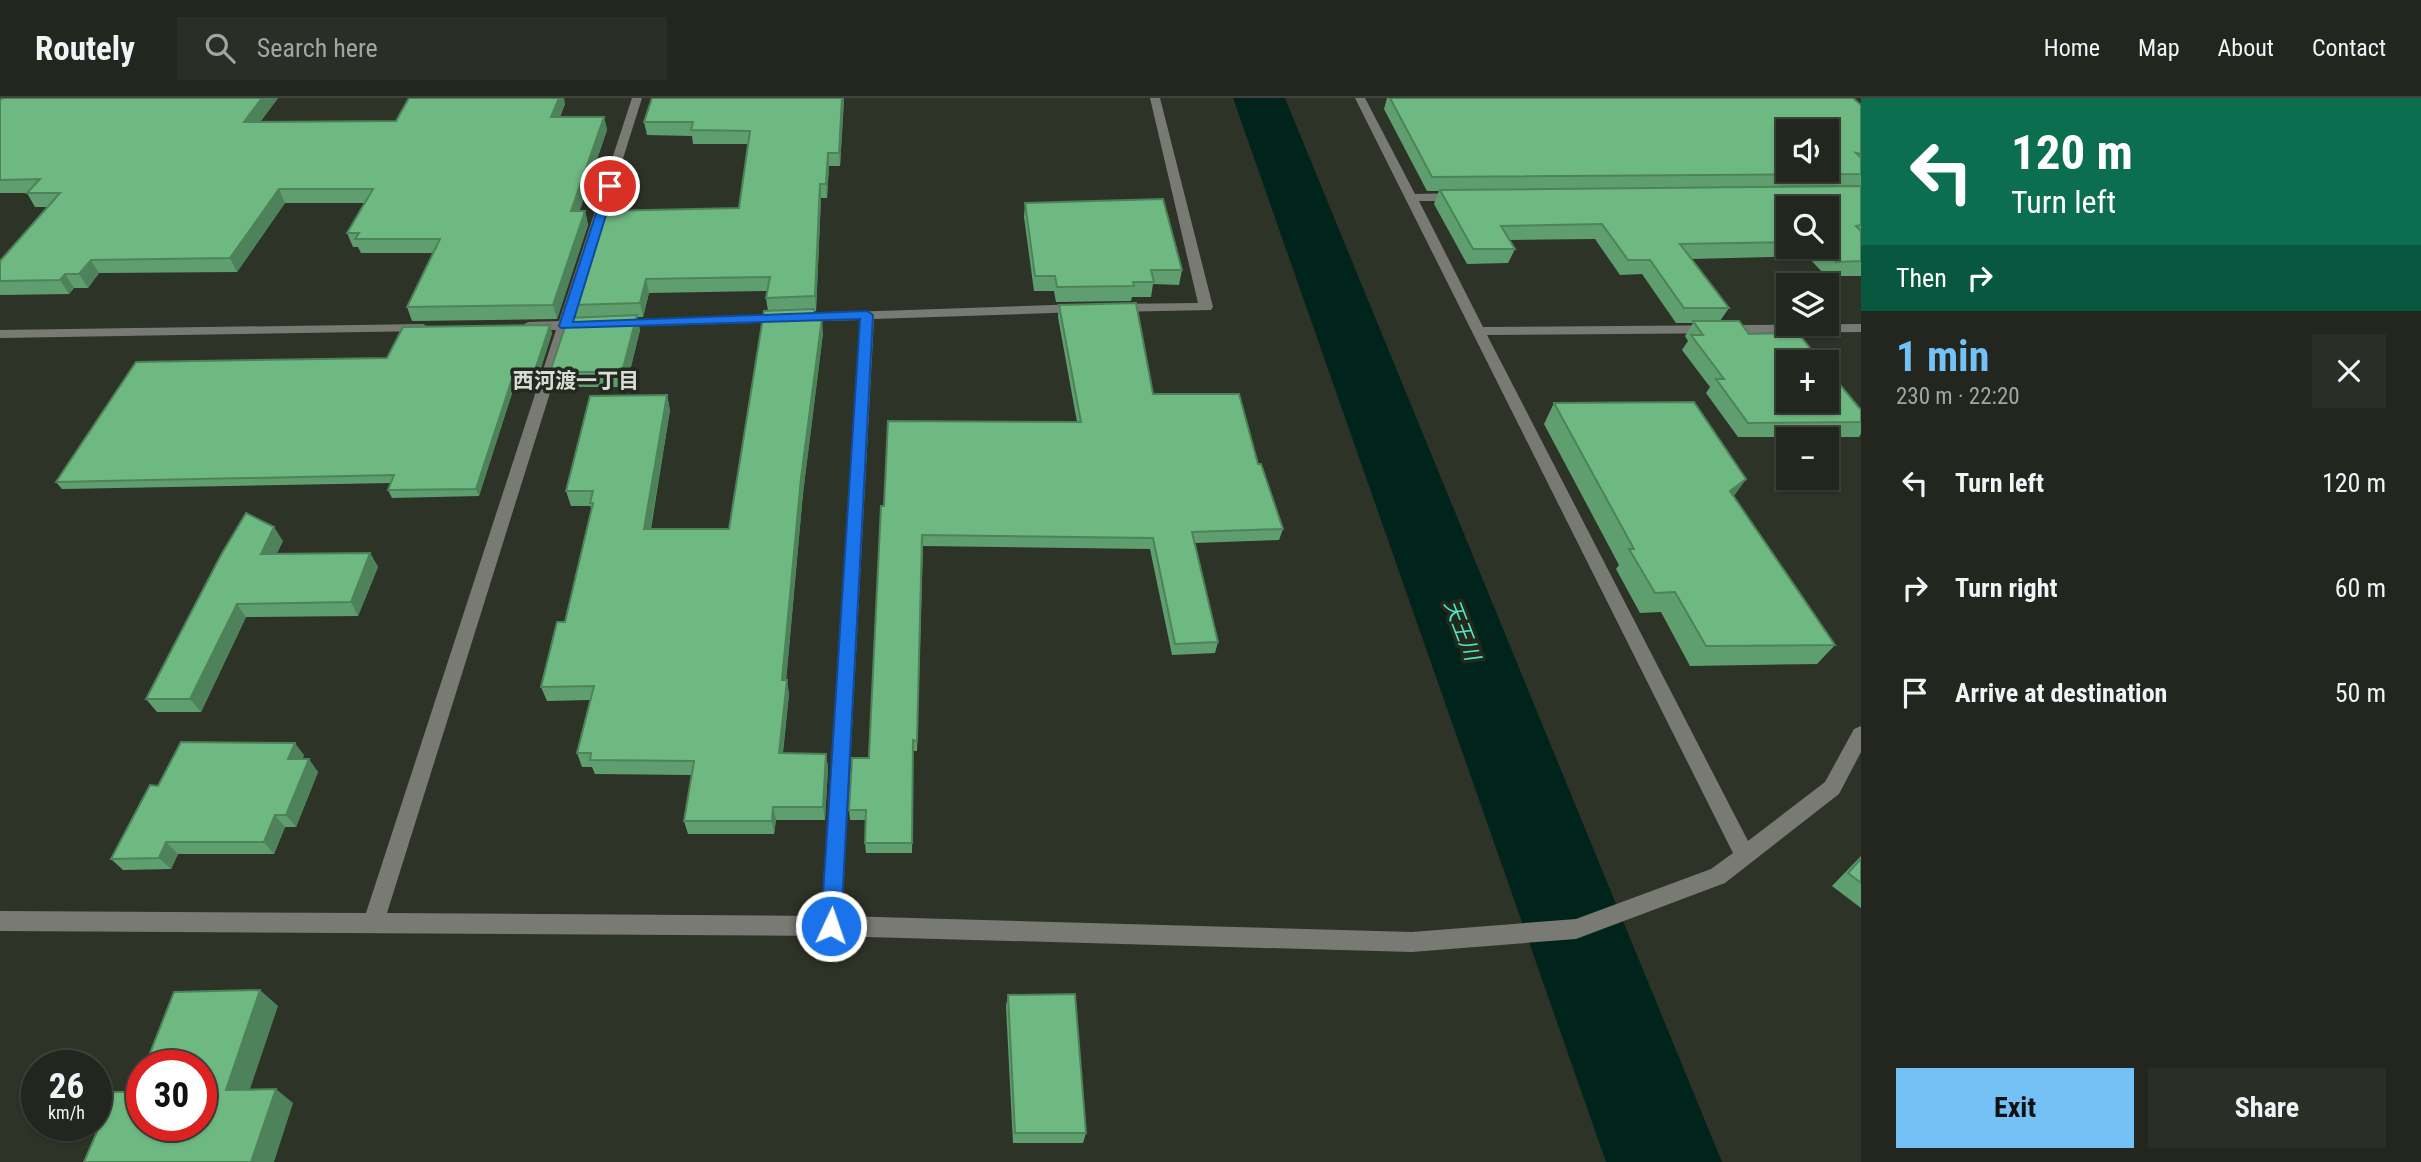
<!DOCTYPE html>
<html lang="en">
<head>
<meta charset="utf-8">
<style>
	body { margin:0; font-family:"Roboto Condensed","Noto Sans JP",sans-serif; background:#2a2e27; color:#f1f3f6; height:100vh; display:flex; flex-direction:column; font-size:26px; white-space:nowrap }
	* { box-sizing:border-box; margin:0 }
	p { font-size:23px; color:#a2a5a4 }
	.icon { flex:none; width:38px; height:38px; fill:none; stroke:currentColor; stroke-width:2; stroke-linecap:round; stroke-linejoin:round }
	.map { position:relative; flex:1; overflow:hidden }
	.drawer { display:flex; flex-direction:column; background:#22261e; width:560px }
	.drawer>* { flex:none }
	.guide { background:#0b6e4f; color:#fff; overflow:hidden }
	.fabs { position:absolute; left:1776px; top:21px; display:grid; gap:14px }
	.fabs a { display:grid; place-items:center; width:63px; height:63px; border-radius:0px; background:#22261e; box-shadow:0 2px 5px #0004,0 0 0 2px #3f433c; font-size:35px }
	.speed { position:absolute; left:21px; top:952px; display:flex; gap:14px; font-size:35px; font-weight:700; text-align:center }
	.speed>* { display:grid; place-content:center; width:91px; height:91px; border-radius:50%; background:#22261e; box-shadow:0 2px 5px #0004,0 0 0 2px #3f433c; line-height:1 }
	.speed small { font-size:18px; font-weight:400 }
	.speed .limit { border:10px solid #d22; background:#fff; color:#111 }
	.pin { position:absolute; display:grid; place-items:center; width:60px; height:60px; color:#fff; margin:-30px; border:4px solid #fff; border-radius:50%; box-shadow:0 2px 7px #0007 }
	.me { position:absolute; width:77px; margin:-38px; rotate:3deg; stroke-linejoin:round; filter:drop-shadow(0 0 5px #0008) }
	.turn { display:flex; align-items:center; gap:24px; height:147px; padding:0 35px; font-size:32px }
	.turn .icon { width:91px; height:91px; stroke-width:2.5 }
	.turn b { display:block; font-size:49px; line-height:60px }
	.then { display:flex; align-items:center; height:66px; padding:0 35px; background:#0003; gap:14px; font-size:26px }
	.round { display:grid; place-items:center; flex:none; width:74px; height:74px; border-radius:0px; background:#2a2e27 }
	.headline { display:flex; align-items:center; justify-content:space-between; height:119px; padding:0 35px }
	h1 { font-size:42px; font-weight:700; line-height:52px; color:#73c1f5 }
	.button { display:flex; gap:14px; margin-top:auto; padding:14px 35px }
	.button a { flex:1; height:80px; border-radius:0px; background:#73c1f5; color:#111; font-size:28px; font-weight:700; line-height:80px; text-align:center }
	.button a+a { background:#2a2e27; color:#f1f3f6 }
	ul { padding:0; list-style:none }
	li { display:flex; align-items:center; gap:21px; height:105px; padding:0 35px }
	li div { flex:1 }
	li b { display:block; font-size:26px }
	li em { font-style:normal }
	header { display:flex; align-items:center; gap:42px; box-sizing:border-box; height:98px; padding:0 35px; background:#22261e; border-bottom:2px solid #3f433c }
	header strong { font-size:33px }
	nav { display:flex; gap:38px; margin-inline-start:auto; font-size:24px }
	.search { width:490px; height:63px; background:#2a2e27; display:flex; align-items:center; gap:18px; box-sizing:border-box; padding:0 24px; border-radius:0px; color:#a2a5a4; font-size:26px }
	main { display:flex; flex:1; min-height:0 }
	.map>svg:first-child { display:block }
</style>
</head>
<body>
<header>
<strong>Routely</strong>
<div class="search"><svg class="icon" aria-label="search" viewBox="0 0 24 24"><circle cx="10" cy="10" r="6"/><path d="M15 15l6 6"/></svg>Search here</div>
<nav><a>Home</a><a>Map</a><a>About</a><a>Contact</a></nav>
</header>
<main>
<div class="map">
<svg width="1861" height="1064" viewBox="0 0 1861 1064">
	<rect width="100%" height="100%" fill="#2e3328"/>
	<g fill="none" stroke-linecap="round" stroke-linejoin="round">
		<path fill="#00241b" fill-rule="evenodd" d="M 1233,0 L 1285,0 L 1722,1064 L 1606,1064 Z"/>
		<path fill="#7a7a74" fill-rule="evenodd" d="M 632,0 L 642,0 L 572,223 L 588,223 L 595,227 L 588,231 L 570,231 L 387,815 L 821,818 L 860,222 L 611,229 L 609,226 L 616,222 L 1081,206 L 1088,210 L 1081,214 L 874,221 L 842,818 L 1412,834 L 1576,821 L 1711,771 L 1733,755 L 1355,0 L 1365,0 L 1415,96 L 1460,95 L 1466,99 L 1460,103 L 1419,103 L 1483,229 L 1861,226 L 1861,234 L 1487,237 L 1748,743 L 1825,684 L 1854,631 L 1861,628 L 1861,654 L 1839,696 L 1725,785 L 1576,841 L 1412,854 L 831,838 L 0,833 L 0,813 L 366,815 L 556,232 L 528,232 L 521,228 L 528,224 L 559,223 Z
			M 1150,0 L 1160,0 L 1213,209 L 1211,212 L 1113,214 L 1106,210 L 1113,206 L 1198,205 Z
			M 423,226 L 430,230 L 428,233 L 0,240 L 0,232 Z"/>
	</g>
	<path fill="#5f9f6f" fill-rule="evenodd" d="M 3,0 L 278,0 L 260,24 L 396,23 L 565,6 L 560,19 L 604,19 L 607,32 L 579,113 L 585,113 L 588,127 L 557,221 L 412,223 L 407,209 L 433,155 L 361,155 L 358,149 L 353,149 L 347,135 L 365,105 L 285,105 L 237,174 L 99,175 L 88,190 L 74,190 L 69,196 L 0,197 L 0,163 L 48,109 L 35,109 L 27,95 L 0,95 L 0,2 Z
		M 844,0 L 840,68 L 829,68 L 827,100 L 821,100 L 816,213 L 815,213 L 815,220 L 823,235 L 803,395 L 786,582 L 789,596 L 783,655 L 826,656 L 828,670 L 825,722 L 776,722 L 774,736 L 688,736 L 684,723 L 692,677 L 595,676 L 592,669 L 582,669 L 577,655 L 590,602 L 547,603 L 541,589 L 565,524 L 592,412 L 590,408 L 571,408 L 566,393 L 667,297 L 670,312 L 651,431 L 729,431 L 768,213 L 766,200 L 768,193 L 649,195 L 643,219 L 637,219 L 640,232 L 626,289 L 555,289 L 550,274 L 575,219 L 572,207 L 739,110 L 748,46 L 693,46 L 692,38 L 647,37 L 644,24 Z
		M 1387,0 L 1853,0 L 1861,7 L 1861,178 L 1826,178 L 1807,158 L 1691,161 L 1729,210 L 1720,223 L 1749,236 L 1861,324 L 1861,336 L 1859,339 L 1738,339 L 1706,295 L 1710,289 L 1682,252 L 1688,243 L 1685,238 L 1693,225 L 1676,225 L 1642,176 L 1620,177 L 1595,141 L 1509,142 L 1515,151 L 1508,165 L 1467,166 L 1434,106 L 1439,93 L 1427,93 L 1384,11 ZM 1788,110 L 1827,149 L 1788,149 Z
		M 1025,105 L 1182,172 L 1179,187 L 1153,186 L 1151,199 L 1132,199 L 1131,203 L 1056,204 L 1054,193 L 1034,193 L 1024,119 Z
		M 1059,207 L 1153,296 L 1258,366 L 1283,431 L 1279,442 L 1195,445 L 1218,544 L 1215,555 L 1172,557 L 1150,451 L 923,448 L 917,653 L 913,653 L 912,755 L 866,755 L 865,745 L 866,722 L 850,722 L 849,712 L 869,657 L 884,408 L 1077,324 L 1058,219 Z
		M 552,235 L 535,289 L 514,289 L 479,398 L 392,400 L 388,392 L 391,385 L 62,391 L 56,384 L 387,260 Z
		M 1554,305 L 1746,381 L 1733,399 L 1835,547 L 1817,566 L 1690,568 L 1661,514 L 1640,515 L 1616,471 L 1619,467 L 1544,326 Z
		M 283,443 L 276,456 L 370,455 L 378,469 L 358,518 L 246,519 L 201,614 L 157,614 L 146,601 Z
		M 304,657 L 302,661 L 318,674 L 296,729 L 285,729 L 274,756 L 178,756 L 171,771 L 123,772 L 111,761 L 158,688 Z
		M 1861,758 L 1861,810 L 1832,788 Z
		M 1008,897 L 1086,1035 L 1083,1045 L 1013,1045 L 1006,908 Z"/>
	<path fill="#4d825a" d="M 262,0 L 278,0 L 250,38 L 244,24 Z
		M 559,0 L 564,0 L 565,6 L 554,32 L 551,19 Z
		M 842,0 L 844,0 L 844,3 L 840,68 L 839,55 Z
		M 604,19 L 607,32 L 575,127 L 571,113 Z
		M 828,55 L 829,68 L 827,100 L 826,86 Z
		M 820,86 L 821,100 L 816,213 L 815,198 Z
		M 279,91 L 285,105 L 237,174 L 230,160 Z
		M 585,113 L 588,127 L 557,221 L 553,207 Z
		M 91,162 L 99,175 L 88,190 L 79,176 Z
		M 65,176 L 74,190 L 69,196 L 60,182 Z
		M 646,181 L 649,195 L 643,219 L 640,205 Z
		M 637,217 L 640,232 L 626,289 L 622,274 Z
		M 822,220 L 823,235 L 803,395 L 785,596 L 782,582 L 801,380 Z
		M 550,227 L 552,235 L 535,289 L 532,281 Z
		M 512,281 L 514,289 L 479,398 L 476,391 Z
		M 667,297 L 670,312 L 648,445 L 644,431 Z
		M 1746,381 L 1731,402 L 1730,393 Z
		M 274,429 L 283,443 L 270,470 L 261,456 Z
		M 370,455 L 378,469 L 358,518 L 351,504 Z
		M 237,506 L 246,519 L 201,614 L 190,601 Z
		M 787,582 L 789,596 L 781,669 L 779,655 Z
		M 295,645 L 304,657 L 297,674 L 288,661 Z
		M 826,656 L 828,670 L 825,722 L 823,709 Z
		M 309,661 L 318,674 L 296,729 L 286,717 Z
		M 773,709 L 776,722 L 774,736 L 772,723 Z
		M 275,717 L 285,729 L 274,756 L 264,744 Z
		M 166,744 L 178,756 L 171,771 L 159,760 Z
		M 260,892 L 278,908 L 245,1006 L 226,992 Z
		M 276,991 L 293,1005 L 274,1064 L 251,1064 Z"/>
	<path fill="#6eb981" stroke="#4d825a" stroke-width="2" fill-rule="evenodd" d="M 3,0 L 262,0 L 244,24 L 396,23 L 409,0 L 559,0 L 551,19 L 604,19 L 571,113 L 585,113 L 553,207 L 407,209 L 440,141 L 355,141 L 359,135 L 347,135 L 373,91 L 279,91 L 230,160 L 91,162 L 79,176 L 65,176 L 60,182 L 0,183 L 0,163 L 60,95 L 27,95 L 40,81 L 0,82 L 0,2 Z
		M 652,0 L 842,0 L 839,55 L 828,55 L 826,86 L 820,86 L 815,198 L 766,200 L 770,179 L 646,181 L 640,205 L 572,207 L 602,113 L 739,110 L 750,33 L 691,32 L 693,24 L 644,24 Z
		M 1390,0 L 1853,0 L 1861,7 L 1861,56 L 1856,55 L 1861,60 L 1861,76 L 1432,79 ZM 1788,33 L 1827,33 L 1827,72 L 1788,72 Z
		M 1861,88 L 1861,127 L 1856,128 L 1861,133 L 1861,163 L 1836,164 L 1822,149 L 1827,149 L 1827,110 L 1788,110 L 1788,144 L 1680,146 L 1729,210 L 1684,210 L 1650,162 L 1628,162 L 1602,126 L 1501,128 L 1515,151 L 1473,151 L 1440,92 Z
		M 1163,101 L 1182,172 L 1151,172 L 1154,184 L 1133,184 L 1134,188 L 1057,189 L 1055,178 L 1035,178 L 1025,105 Z
		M 1136,205 L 1153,296 L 1239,296 L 1258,366 L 1261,366 L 1283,431 L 1192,434 L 1218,544 L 1175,546 L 1153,440 L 922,437 L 917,643 L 913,642 L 912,745 L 865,745 L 866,712 L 849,712 L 852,660 L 869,660 L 869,657 L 881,408 L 884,408 L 888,323 L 1081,324 L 1059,207 Z
		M 814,211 L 814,220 L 822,220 L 801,380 L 782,582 L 787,582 L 779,655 L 826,656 L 823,709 L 773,709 L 772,723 L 684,723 L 694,663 L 590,662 L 591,655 L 577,655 L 594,588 L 541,589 L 557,524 L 565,524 L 593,405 L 590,405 L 593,393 L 566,393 L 590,298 L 667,297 L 644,431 L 729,431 L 764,213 Z
		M 637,217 L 622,274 L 550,274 L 568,220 Z
		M 1693,223 L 1739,223 L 1749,236 L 1798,235 L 1821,264 L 1788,264 L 1788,303 L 1827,303 L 1827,271 L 1861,312 L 1861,324 L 1748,325 L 1716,281 L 1724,281 L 1691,237 L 1703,237 Z
		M 550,227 L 532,281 L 512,281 L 476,391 L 388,392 L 394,377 L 56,384 L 136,264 L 387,260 L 403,229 Z
		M 1694,304 L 1746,381 L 1730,393 L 1835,547 L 1706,548 L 1675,494 L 1655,495 L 1629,451 L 1634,451 L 1554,305 Z
		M 246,415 L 274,429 L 261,456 L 370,455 L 351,504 L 237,506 L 190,601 L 146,601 L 221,457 Z
		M 181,644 L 295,645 L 288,661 L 309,661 L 286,717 L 275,717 L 264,744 L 166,744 L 159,760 L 111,761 L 150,687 L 158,688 Z
		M 1861,761 L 1861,785 L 1848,775 Z
		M 260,892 L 226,992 L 276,991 L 251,1064 L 84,1064 L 114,994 L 135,994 L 142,976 L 142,1027 L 201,1027 L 201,968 L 145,968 L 174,894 Z
		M 1075,896 L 1086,1035 L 1015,1035 L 1008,897 Z"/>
	<path fill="#1a73e8" stroke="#114b97" stroke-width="2" d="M 606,85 L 615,88 L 573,224 L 867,213 L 873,217 L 841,828 L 838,834 L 831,837 L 824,834 L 821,828 L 860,221 L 561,230 L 559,228 Z"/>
	<g text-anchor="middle" stroke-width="7" stroke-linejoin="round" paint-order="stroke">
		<g font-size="21" font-weight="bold" fill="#daddd6" stroke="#24291f">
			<text x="576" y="290">西河渡一丁目</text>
		</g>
		<g font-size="21" font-style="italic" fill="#4ce8c2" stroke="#24291f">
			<text transform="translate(1462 532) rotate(69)" y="7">天王川</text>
		</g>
	</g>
</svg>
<div class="fabs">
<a><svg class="icon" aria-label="sound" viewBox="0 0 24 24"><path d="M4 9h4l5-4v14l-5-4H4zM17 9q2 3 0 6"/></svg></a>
<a><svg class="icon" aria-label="search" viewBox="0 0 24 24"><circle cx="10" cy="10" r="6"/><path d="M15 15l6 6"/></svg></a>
<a><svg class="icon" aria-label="layers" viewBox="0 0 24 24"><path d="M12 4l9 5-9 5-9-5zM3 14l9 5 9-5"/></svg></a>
<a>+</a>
<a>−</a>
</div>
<div class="speed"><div>26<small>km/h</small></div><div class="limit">30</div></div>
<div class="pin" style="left:610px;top:88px;background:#d93025"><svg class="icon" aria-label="arrive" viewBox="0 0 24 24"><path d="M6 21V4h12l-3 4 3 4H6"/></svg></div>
<svg class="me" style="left:831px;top:828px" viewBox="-20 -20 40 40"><circle r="17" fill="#1a73e8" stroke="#fff" stroke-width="3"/><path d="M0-11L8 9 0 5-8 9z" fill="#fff"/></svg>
</div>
<section class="drawer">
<div class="guide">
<div class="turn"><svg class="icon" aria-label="left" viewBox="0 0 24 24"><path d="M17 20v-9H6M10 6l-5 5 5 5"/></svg><div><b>120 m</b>Turn left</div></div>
<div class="then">Then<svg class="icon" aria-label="right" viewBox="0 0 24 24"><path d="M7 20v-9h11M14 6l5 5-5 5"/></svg></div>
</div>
<div class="headline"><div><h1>1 min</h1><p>230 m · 22:20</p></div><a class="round"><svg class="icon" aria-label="close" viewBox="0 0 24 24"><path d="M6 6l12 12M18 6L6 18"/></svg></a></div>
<ul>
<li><svg class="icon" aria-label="left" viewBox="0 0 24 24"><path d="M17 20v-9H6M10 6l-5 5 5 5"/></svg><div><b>Turn left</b></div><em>120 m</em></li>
<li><svg class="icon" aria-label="right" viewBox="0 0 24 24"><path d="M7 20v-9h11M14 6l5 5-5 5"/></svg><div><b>Turn right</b></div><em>60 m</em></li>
<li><svg class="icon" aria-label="arrive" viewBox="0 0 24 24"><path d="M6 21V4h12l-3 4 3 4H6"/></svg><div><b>Arrive at destination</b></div><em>50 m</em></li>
</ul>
<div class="button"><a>Exit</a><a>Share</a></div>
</section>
</main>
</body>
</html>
